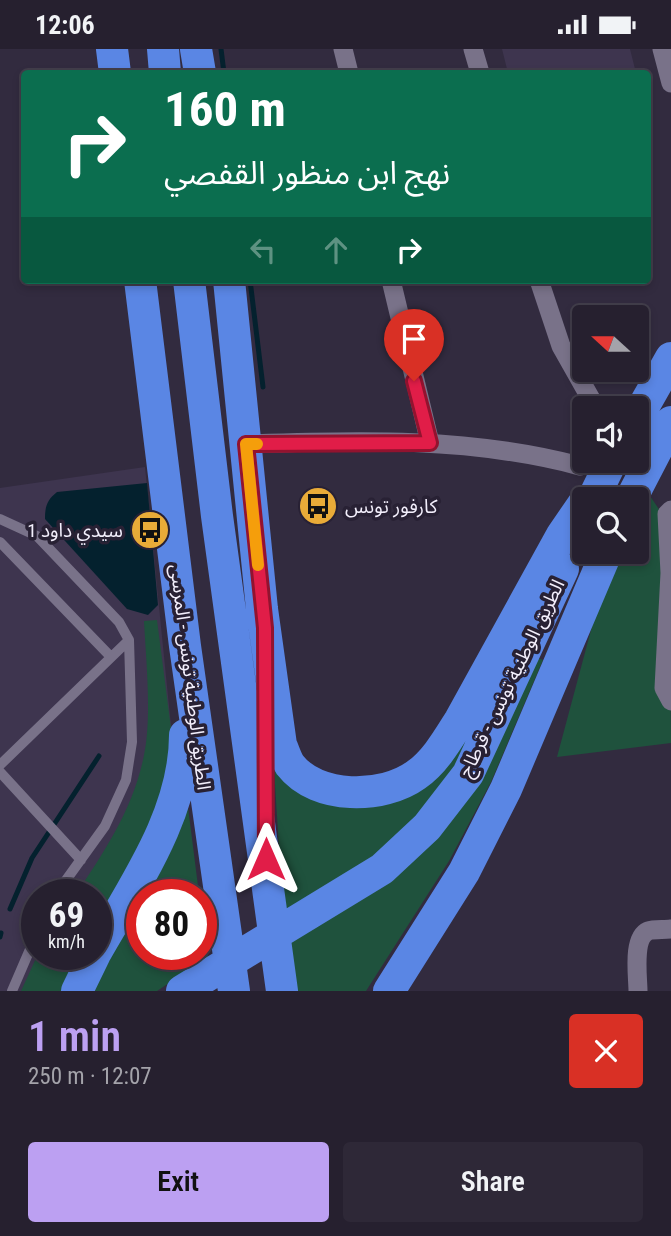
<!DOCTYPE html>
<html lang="en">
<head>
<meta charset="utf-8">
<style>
	body { margin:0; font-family:"Roboto Condensed","Noto Sans Arabic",sans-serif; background:#2e2837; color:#f1f3f6; height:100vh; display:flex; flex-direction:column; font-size:26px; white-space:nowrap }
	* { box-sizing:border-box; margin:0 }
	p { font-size:23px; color:#a4a3aa }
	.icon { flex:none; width:38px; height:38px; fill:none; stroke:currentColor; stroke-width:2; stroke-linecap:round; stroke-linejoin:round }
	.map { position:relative; height:942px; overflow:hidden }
	.details { display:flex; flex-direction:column; background:#26202f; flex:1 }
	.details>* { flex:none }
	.banner { position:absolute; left:21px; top:21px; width:630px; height:214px; border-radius:7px; box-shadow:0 4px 10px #0003,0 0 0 2px #423e4b; background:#0b6e4f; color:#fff; overflow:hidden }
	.needle { width:46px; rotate:291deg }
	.tools { position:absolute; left:572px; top:256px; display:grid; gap:14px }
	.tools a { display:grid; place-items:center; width:77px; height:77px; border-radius:7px; background:#26202f; box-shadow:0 4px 10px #0003,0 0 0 2px #423e4b; font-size:35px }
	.speed { position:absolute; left:21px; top:830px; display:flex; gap:14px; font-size:35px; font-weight:700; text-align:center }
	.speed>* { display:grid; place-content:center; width:91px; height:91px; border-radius:50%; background:#26202f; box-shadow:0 4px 10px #0003,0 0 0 2px #423e4b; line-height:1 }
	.speed small { font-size:18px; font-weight:400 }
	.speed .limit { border:10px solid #d22; background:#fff; color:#111 }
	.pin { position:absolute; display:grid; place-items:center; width:60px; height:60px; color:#fff; margin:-72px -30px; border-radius:50% 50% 50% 0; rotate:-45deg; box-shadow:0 0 7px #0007 }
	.pin .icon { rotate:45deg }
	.me { position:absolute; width:77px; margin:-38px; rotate:0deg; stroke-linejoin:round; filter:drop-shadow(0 0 5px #0008) }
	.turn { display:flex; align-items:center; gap:24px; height:147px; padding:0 28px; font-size:32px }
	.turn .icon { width:91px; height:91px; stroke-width:2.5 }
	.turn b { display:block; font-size:49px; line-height:60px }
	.lanes { display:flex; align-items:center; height:66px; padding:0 28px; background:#0003; justify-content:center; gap:35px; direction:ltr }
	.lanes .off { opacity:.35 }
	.round { display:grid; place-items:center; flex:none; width:74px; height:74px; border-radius:7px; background:#2e2837 }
	.head { display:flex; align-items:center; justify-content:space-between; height:119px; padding:0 28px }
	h1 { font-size:42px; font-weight:600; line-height:52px; color:#bca0f2 }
	.cta { display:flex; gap:14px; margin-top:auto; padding:14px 28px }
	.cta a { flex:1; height:80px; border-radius:7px; background:#bca0f2; color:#111; font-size:28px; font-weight:600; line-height:80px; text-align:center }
	.cta a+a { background:#2e2837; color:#f1f3f6 }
	.status { display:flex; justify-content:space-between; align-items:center; height:49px; padding:0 35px; background:#26202f; direction:ltr }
	.status svg { height:19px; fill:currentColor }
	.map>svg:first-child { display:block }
</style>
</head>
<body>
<div class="status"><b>12:06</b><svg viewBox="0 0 49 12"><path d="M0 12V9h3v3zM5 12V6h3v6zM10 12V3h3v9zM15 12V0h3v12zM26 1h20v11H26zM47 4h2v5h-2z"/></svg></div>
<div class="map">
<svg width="671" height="942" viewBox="0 0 671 942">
	<rect width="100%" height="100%" fill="#322b3f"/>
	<path fill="#3e354f" d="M 502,0 L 630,0 L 636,24 L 508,24 Z
		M 145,418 L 172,687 L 96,845 L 37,845 L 37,905 L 89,905 L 72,942 L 0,942 L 0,439 Z"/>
	<path fill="#1f523d" d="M 650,447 L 669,475 L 671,694 L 557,708 L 598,555 L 624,502 L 637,502 L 637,474 Z
		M 157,571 L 172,687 L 168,743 L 96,890 L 96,845 L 76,845 C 105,802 134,758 144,706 C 152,668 146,611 144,572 Z
		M 511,599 L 543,611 L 491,733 L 449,812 L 366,942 L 293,942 L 283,864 L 274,719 L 387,749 Z
		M 188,758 L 199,845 L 142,845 L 142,905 L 201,905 L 201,859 L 208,908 L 157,942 L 84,942 Z
		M 38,905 L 89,905 L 72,942 L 21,942 Z"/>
	<path fill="#04212e" d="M 147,434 L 158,556 L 148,566 L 127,560 L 45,470 C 45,457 47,451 57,443 Z"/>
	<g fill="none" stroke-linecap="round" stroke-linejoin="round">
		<path stroke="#04212e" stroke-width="5" d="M 221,0 L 224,24
			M 250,231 L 263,338
			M 10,860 L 32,809 L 99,707
			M 0,888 L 1,884"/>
		<path stroke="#797289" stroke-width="10" d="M 0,470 L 37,487 L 119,573 L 129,591 L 132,693 L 126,731 L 105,777 L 56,845
			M 0,493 L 111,608
			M 0,716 L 129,591
			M 0,723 L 81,811
			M 12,942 L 37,884"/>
		<path stroke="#797289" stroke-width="19" d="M 343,0 L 349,24
			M 473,0 L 480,24
			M 662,0 L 671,34
			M 391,231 L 430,394
			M 539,231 L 561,297 L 596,359
			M 246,395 C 357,391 472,388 580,417
			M 671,461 L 667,465 L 670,524 L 664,639 L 671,652
			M 638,942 C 638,928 632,889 648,882 C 654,880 664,881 671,880"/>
		<path stroke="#5a86e4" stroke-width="32" d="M 112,0 L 115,24
			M 163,0 L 165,24
			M 196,0 L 200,24
			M 140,231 L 185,597 L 234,942
			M 189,231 L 217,467 L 282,942
			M 229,231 L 262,560 L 281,696 C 284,702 286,710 290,716 C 317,751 383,750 416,726 C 435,713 448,690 460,671 L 562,486 L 584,454
			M 637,369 L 671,309
			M 593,450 L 612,411
			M 631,450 L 671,373
			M 96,903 C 134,836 185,765 185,686
			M 77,942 L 95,905
			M 182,942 L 382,820 L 427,778 L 468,725 L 563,520
			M 389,942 L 464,823 L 506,740 L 607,502"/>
	</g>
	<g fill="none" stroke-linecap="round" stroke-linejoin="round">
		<defs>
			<path id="route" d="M 266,810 L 265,579 L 246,395 L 430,394 L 414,332"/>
		</defs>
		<use href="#route" stroke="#92132f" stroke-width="18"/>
		<use href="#route" stroke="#e11d48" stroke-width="12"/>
		<path stroke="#f59e0b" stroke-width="12" d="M 257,395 L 246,395 L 258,516"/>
	</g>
	<defs>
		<symbol id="bus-disc" viewBox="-11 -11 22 22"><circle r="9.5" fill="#e9ab38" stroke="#282134"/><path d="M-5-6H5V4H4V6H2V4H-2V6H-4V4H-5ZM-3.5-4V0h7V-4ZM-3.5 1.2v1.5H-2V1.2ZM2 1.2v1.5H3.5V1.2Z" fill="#111"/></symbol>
	</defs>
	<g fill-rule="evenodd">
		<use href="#bus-disc" x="296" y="435" width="44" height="44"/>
		<use href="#bus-disc" x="128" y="459" width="44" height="44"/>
	</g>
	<g text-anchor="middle" stroke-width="7" stroke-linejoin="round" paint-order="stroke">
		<g font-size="19" fill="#f3effc" stroke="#282134" text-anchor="start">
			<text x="345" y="464">كارفور تونس</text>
			<text x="123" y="488" text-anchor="end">سيدي داود 1</text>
		</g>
		<g font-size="19" fill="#f3effc" stroke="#282134">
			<text transform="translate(191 628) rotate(83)" y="7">الطريق الوطنية تونس - المرسى</text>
			<text transform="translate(511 629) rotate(-64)" y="7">الطريق الوطنية تونس - قرطاج</text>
		</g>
	</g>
</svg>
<div class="tools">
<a><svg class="needle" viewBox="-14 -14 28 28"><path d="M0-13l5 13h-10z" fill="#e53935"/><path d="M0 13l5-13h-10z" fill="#a4a3aa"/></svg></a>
<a><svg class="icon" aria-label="sound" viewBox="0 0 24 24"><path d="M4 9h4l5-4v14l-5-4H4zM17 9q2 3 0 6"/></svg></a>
<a><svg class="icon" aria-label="search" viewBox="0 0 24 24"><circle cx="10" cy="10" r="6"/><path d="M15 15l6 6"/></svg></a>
</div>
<div class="speed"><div>69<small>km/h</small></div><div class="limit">80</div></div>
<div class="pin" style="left:414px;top:332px;background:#d93025"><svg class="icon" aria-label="arrive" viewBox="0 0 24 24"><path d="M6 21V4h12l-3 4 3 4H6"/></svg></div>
<svg class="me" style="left:266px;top:810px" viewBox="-20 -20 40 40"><path d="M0-17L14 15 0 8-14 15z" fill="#e11d48" stroke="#fff" stroke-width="4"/></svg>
<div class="banner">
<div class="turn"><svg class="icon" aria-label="right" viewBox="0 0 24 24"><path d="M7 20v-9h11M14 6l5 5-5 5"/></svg><div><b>160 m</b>نهج ابن منظور القفصي</div></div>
<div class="lanes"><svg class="icon off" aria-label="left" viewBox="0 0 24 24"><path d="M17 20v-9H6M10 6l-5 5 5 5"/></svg><svg class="icon off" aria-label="ahead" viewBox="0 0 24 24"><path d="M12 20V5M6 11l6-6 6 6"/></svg><svg class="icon" aria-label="right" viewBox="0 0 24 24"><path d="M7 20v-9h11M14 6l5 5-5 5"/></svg></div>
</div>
</div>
<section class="details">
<div class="head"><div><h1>1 min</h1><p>250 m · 12:07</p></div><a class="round" style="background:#d93025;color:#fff"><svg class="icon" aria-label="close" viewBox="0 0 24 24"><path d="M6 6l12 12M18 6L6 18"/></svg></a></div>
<div class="cta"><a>Exit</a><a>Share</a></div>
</section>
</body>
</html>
